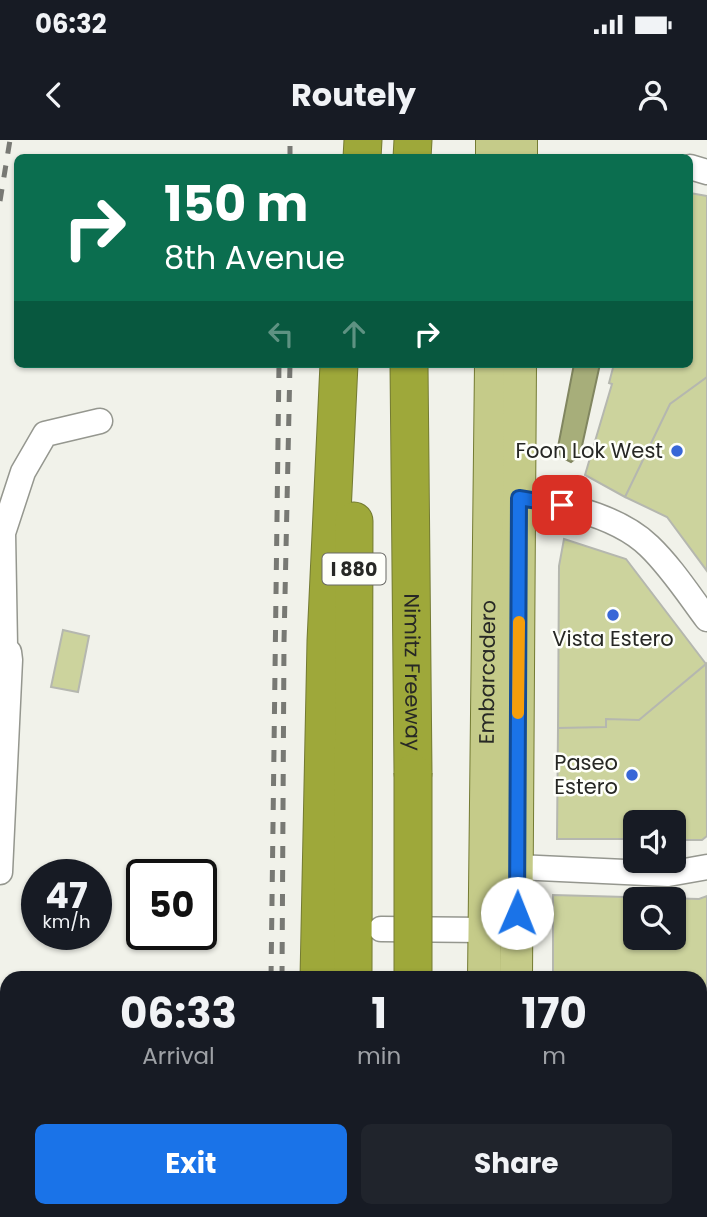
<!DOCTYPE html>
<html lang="en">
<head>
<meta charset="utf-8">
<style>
	body { margin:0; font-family:Poppins,sans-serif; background:#20242c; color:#f1f3f6; height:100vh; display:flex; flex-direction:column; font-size:26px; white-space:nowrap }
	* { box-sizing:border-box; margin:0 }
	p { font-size:23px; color:#9ea1a6 }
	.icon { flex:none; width:38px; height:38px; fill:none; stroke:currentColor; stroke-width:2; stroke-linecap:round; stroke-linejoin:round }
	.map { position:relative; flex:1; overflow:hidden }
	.drawer { position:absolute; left:0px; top:831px; width:707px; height:247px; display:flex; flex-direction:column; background:#171b24; border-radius:21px 21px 0 0; box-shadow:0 2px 5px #0004 }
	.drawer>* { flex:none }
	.hud { position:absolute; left:14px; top:14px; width:679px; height:214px; border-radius:10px; box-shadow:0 2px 5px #0004; background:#0b6e4f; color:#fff; overflow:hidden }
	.fabs { position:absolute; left:623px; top:670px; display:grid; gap:14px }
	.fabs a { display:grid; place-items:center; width:63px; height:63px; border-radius:10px; background:#171b24; box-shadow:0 2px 5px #0004; font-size:35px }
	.speed { position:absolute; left:21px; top:719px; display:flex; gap:14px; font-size:35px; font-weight:700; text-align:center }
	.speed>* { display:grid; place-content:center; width:91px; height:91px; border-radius:50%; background:#171b24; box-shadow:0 2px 5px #0004; line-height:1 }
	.speed small { font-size:18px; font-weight:400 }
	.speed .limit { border:4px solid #111; border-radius:10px; background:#fff; color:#111 }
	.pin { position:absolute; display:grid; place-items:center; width:60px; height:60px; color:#fff; margin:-30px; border-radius:14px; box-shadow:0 4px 10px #0006 }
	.me { position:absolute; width:77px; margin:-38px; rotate:1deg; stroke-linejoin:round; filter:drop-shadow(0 0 5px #0008) }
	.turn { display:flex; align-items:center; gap:24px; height:147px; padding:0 35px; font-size:32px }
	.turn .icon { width:91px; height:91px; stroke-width:2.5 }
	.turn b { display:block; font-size:49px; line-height:60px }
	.lanes { display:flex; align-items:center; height:66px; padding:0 35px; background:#0003; justify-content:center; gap:35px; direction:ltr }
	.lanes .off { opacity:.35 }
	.eta { display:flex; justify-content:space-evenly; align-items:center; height:119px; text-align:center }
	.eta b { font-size:42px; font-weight:700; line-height:49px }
	.cta { display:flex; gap:14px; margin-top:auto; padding:14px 35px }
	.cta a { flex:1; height:80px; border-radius:10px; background:#1a73e8; color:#fff; font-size:28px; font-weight:700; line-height:80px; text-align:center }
	.cta a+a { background:#20242c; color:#f1f3f6 }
	.status { display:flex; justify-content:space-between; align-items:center; height:49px; padding:0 35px; background:#171b24; direction:ltr }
	.status svg { height:19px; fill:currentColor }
	header { display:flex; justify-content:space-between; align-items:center; height:91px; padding:0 35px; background:#171b24; font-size:32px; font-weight:700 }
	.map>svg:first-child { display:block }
</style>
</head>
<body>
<div class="status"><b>06:32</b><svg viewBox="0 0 49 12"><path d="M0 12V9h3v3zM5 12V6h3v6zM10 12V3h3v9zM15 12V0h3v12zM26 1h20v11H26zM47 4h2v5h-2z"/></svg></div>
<header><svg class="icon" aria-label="back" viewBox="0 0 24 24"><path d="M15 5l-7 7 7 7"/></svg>Routely<svg class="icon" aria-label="person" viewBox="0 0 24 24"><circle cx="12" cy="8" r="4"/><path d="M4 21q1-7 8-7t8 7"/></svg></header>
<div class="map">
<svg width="707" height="1077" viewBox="0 0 707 1077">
	<rect width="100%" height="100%" fill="#f1f2ea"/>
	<path fill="#a7ae7a" stroke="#818660" stroke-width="2" d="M 574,224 L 600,224 L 580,315 L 571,322 L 561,317 L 558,307 Z"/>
	<path fill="#ccd39d" stroke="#b5b7af" stroke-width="2" fill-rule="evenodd" d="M 690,53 L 707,56 L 707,237 L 670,264 L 625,357 L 585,335 L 612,244 L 609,243 L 614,224 L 690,224 Z
		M 707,237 L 707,431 L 667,377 L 625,357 L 670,264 Z
		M 564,399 L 626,419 L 706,524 L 639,580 L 606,579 L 606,587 L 558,588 L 559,426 Z
		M 63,490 L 89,496 L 78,552 L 51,547 Z
		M 706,524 L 707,696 L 702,700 L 674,700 L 674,682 L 635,682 L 635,699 L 557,699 L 558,588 L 606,587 L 606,579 L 639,580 Z
		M 553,755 L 699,759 L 707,756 L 707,960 L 700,965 L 700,838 L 553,838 ZM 635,760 L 674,760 L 674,798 L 635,798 Z"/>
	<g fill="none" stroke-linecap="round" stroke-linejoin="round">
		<defs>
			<path id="minor" d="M 690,27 L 707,32
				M 501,358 C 547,359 615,373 649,406 C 671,427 689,455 707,479
				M 0,504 L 9,512 L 10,520 L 0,732
				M 5,506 L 3,393 L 23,332 L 45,294 L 100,281
				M 517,727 L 668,734 L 707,727
				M 381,789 L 485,790
				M 700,1025 L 707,1020
				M 533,1071 L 540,1077
				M 632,1077 L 640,1071"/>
			<g id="major">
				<path d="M 492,18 L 492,0"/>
				<path d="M 521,18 L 521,0"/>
				<path id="s1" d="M 484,838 L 491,224"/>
				<path d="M 516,838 L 520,224"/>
				<path d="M 480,1077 L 481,1071"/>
				<path d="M 513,1077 L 513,1071"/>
			</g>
			<g id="highway">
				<path d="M 362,18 L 363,0"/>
				<path d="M 412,18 L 413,0"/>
				<path id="s2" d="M 409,224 L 413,633"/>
				<path d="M 319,838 L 326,501 L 339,224"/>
				<path d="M 353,838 L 354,381"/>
				<path d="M 410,1077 L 410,1071"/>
			</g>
		</defs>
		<use href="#minor" stroke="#95978f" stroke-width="27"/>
		<use href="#major" stroke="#747b33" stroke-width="34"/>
		<use href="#highway" stroke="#747b33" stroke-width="39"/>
		<use href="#minor" stroke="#fff" stroke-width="24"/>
		<use href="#major" stroke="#c5cb89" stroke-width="32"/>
		<use href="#highway" stroke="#9ea83a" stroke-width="37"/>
		<path stroke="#787974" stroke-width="5" stroke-dasharray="12 12" stroke-linecap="butt" d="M 290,18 L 290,0
			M 0,61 L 10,0
			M 271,838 L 279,224
			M 282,838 L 284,502 L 290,224
			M 269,1077 L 270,1071
			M 281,1077 L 281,1071"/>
		<defs>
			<path id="highway-bridge" d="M 413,838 L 413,633
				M 351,1077 L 351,1071"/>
		</defs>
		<use href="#highway-bridge" stroke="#747b33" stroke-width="39" stroke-linecap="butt"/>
		<use href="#highway-bridge" stroke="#9ea83a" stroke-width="37"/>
	</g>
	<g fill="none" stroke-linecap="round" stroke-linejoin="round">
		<defs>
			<path id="route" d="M 517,773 L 519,358 L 562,365"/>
		</defs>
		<use href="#route" stroke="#114b97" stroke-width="18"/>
		<use href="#route" stroke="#1a73e8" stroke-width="12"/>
		<path stroke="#f59e0b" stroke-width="12" d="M 518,573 L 519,482"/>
	</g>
	<g fill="#3867d7" stroke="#fefffa" stroke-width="2.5">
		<circle cx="677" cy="311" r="7"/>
		<circle cx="613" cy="475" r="7"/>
		<circle cx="632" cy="635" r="7"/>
	</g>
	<g text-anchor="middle" stroke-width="5" stroke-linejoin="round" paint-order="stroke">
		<rect fill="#fefffa" stroke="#686865" stroke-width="2" x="322.5" y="413.5" width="63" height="31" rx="5"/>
		<g font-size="19" font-weight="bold" fill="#272825">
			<text x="354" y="436">I 880</text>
		</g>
		<g font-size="21" fill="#272825" stroke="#fefffa" text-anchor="end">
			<text x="663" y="318">Foon Lok West</text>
			<text x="613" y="506" text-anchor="middle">Vista Estero</text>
			<text x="618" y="630">Paseo<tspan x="618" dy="24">Estero</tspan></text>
		</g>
		<g font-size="21" fill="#272825" stroke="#fefffa">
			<text dy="7" stroke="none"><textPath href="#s2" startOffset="308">Nimitz Freeway</textPath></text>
			<text dy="7" stroke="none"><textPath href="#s1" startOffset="306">Embarcadero</textPath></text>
		</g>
	</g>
</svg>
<div class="fabs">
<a><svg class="icon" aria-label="sound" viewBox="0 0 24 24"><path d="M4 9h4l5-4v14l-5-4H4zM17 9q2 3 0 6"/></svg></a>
<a><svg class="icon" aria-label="search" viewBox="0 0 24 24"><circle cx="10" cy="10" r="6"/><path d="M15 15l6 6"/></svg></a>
</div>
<div class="speed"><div>47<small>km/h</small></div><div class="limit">50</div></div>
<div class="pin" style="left:562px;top:365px;background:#d93025"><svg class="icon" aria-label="arrive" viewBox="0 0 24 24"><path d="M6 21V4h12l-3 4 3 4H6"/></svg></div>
<svg class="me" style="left:517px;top:773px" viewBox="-20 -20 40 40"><circle r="19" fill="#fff"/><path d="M0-13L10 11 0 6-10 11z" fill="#1a73e8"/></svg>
<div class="hud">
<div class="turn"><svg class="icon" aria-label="right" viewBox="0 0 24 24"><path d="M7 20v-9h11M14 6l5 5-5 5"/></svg><div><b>150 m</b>8th Avenue</div></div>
<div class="lanes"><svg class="icon off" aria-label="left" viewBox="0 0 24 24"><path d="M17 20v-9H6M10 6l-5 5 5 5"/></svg><svg class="icon off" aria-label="ahead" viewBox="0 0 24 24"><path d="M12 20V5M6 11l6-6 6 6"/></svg><svg class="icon" aria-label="right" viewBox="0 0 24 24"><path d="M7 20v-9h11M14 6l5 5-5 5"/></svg></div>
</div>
<section class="drawer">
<div class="eta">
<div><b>06:33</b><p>Arrival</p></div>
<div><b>1</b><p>min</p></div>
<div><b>170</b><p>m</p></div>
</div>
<div class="cta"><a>Exit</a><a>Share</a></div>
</section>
</div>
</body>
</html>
